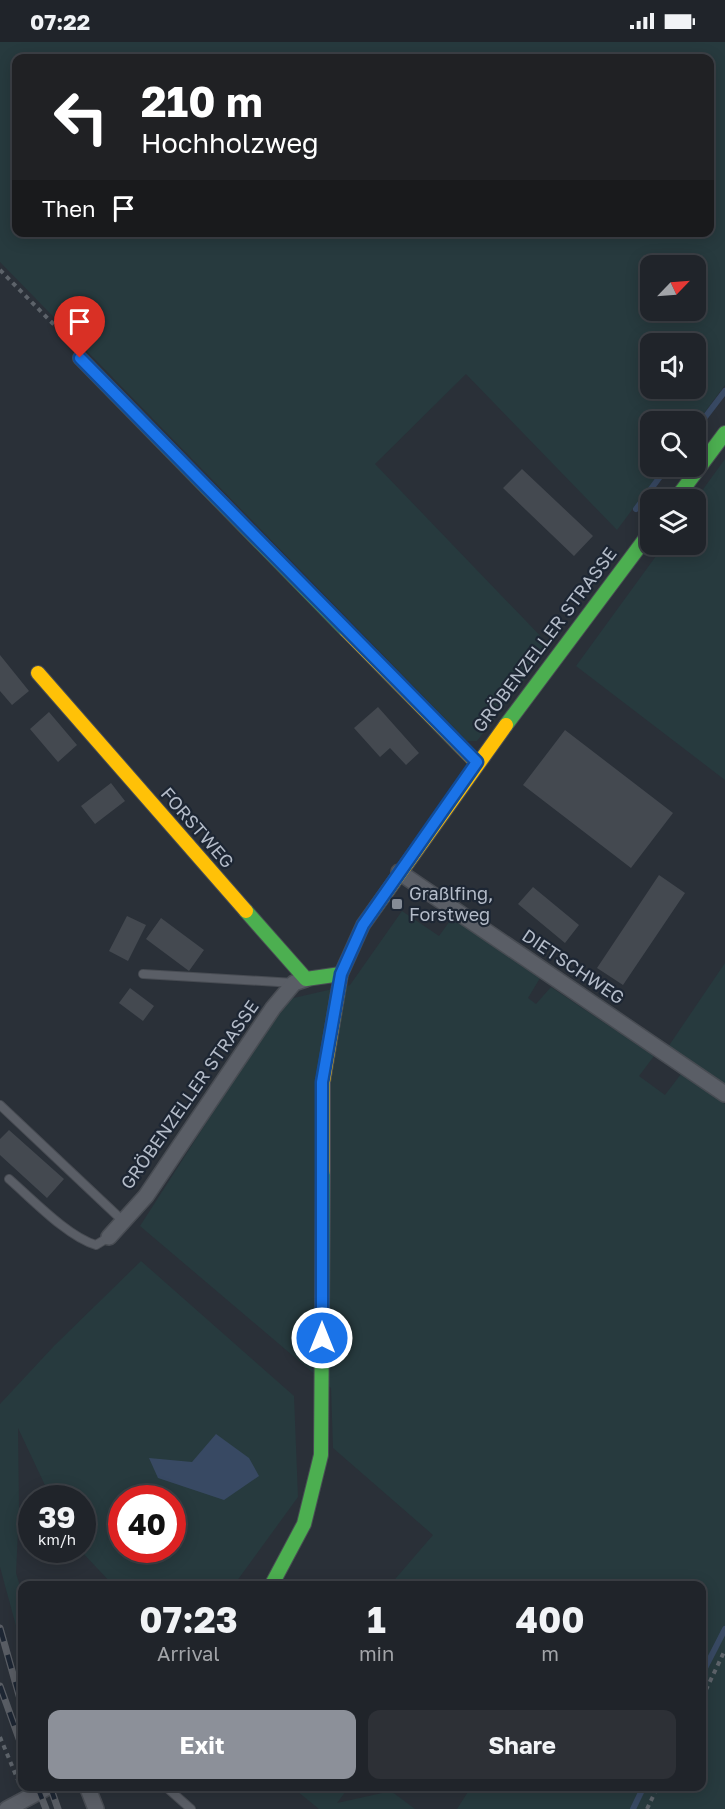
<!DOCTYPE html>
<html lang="en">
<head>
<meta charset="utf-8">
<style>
	body { margin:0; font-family:"Golos Text",sans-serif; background:#2d3036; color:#f1f3f6; height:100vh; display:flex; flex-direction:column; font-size:22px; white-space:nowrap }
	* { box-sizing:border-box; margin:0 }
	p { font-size:20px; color:#a2a4a8 }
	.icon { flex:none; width:33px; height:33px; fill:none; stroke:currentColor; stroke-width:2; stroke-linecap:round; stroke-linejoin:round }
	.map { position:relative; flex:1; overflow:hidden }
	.side { position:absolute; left:18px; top:1539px; width:688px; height:210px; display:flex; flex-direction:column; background:#20242a; border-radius:12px; box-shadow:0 3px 15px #0003,0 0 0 2px #3d4147 }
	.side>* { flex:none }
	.banner { position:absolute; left:12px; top:12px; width:702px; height:183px; border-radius:12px; box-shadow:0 3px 15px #0003,0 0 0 2px #3d4147; background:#202124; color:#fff; overflow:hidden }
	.needle { width:39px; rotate:65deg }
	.buttons { position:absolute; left:640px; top:213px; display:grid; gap:12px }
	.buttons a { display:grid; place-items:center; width:66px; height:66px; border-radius:12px; background:#20242a; box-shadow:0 3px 15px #0003,0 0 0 2px #3d4147; font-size:30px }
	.speed { position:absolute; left:18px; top:1443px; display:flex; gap:12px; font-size:30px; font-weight:700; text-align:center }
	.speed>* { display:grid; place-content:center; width:78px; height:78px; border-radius:50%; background:#20242a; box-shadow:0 3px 15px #0003,0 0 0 2px #3d4147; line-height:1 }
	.speed small { font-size:15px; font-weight:400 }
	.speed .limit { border:9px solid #d22; background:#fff; color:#111 }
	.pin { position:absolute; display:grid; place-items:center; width:51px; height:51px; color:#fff; margin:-62px -26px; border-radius:50% 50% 50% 0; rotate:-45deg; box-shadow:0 0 6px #0007 }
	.pin .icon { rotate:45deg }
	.me { position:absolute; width:66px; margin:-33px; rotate:0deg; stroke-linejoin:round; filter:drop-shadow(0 0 4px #0008) }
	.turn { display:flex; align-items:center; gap:21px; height:126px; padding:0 30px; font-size:27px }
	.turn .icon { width:78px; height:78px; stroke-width:2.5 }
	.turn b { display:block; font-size:42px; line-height:51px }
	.then { display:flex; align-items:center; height:57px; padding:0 30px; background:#0003; gap:12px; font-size:22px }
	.eta { display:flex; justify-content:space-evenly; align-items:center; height:102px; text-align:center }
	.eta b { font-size:36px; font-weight:700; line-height:42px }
	.primary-button { display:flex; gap:12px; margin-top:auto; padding:12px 30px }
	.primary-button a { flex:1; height:69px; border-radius:12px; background:#8c9099; color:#fff; font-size:24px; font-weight:700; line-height:69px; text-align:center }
	.primary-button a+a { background:#2d3036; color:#f1f3f6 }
	.status { display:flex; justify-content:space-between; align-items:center; height:42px; padding:0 30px; background:#20242a; direction:ltr }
	.status svg { height:16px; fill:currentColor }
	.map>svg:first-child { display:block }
</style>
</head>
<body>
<div class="status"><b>07:22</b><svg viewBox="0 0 49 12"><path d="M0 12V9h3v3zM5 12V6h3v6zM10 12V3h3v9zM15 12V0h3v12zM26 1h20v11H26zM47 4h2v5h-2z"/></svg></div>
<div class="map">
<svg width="725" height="1767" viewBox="0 0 725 1767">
	<rect width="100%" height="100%" fill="#2a3038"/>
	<path fill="#273a3e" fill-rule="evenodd" d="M 0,0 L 725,0 L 725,343 L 696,382 L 696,380 L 651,380 L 651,424 L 664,425 L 617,488 L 466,332 L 375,422 L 550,604 L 477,699 L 467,699 L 0,220 ZM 16,16 L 710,16 L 710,190 L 16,190 ZM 651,224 L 696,224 L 696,268 L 651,268 ZM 651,302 L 696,302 L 696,346 L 651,346 Z
		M 725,417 L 725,738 L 576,624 L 664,503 L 696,502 L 696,457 Z
		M 402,869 L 439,894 L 452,876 L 540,936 L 528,956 L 536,962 L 551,945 L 654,1014 L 639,1034 L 665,1053 L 681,1032 L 725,1062 L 725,1767 L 457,1767 L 471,1745 L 702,1744 L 702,1544 L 390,1543 L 433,1493 L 333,1406 L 331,1346 L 140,1184 L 285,958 L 350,943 Z
		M 725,921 L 725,1043 L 668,1005 Z
		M 141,1219 L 294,1354 L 298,1455 L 234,1543 L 113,1543 L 80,1508 L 82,1508 L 82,1456 L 51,1456 L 18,1386 L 19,1468 L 16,1531 L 22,1551 L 22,1606 L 0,1525 L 0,1362 L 54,1304 ZM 122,1456 L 172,1456 L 172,1508 L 122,1508 Z
		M 292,1745 L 349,1745 L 337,1761 L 391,1749 L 415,1767 L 319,1767 Z"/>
	<path fill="#384963" d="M 216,1392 L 249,1416 L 259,1434 L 224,1458 L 158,1436 L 149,1416 L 192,1420 Z"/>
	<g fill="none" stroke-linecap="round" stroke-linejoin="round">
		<path stroke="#384963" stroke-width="6" d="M 696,387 L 725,349
			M 636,467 L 668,424
			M 702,1632 L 725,1587
			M 633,1767 L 644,1744"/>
	</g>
	<path fill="#444950" d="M 522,427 L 593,494 L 574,514 L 503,446 Z
		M 0,613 L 29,649 L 12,663 L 0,649 Z
		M 378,665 L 419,711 L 406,723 L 390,706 L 380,715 L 354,686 Z
		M 49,670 L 77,703 L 58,720 L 30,687 Z
		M 565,688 L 673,771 L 631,826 L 523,743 Z
		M 111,741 L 125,759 L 95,782 L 81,764 Z
		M 659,833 L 685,851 L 623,943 L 597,926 Z
		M 533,845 L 579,883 L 565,901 L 518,862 Z
		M 127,874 L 146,883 L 128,919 L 109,909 Z
		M 161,876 L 204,908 L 189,929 L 146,897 Z
		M 130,946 L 154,964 L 143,979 L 119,961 Z
		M 9,1088 L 64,1137 L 47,1156 L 0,1113 L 0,1097 Z"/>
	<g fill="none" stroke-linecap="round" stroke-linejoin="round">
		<defs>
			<path id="lane" d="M 143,932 L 294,941
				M 0,1063 L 123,1179
				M 9,1137 C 32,1157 68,1195 96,1203 L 109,1195
				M 165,1744 L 191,1767"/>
			<path id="street" d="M 399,830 L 725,1052
				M 109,1195 L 146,1154 L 273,966 L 294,941 L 306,937
				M 87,1744 L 96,1767
				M 7,1767 L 50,1744"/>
			<path id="fast" d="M 80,316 L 346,588
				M 675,458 L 725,391
				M 506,683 L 651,489
				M 246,869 L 306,937 L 341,932
				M 271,1544 L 304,1482 L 321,1413 L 323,1129"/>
			<path id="slow" d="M 346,588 L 477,721
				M 38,631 L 246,869
				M 323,1129 L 323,1040 L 341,932 L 363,883 L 506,683"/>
		</defs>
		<use href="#lane" stroke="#484c53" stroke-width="10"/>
		<use href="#street" stroke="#484c53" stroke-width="18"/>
		<use href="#fast" stroke="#484c53" stroke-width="16"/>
		<use href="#slow" stroke="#484c53" stroke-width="16"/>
		<path stroke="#5d636a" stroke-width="4" stroke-dasharray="4.5 4.5" stroke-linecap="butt" d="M 0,228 L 71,300
			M 702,1656 L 725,1608
			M 0,1695 L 20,1743
			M 647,1767 L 658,1744"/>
		<use href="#lane" stroke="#5a5e66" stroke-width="8"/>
		<use href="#street" stroke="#5a5e66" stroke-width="15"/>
		<use href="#fast" stroke="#4caf50" stroke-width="14"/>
		<use href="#slow" stroke="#ffc107" stroke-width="14"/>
		<defs>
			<path id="rail" d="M 0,1586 L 22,1664
				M 0,1644 L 22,1705
				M 37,1744 L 46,1767
				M 50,1744 L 58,1767"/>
		</defs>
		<use href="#rail" stroke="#595d64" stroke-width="7"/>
		<use href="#rail" stroke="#1d2633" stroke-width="4.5" stroke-dasharray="14" stroke-linecap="butt"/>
	</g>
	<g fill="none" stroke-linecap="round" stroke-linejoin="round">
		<defs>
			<path id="route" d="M 80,316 L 477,720 L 363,883 L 341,932 L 322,1040 L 322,1296"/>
		</defs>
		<use href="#route" stroke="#114b97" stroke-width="15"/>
		<use href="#route" stroke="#1a73e8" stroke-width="10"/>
	</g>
	<rect fill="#848b96" stroke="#1d2633" stroke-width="2" x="391" y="856" width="12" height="12" rx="3"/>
	<g text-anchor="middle" stroke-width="4.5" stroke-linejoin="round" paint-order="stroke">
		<g font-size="18" fill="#b4bcc9" stroke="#1d2633">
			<text transform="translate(545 598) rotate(-53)" y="6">GRÖBENZELLER STRASSE</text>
			<text transform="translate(197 786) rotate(49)" y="6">FORSTWEG</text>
			<text transform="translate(573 925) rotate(34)" y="6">DIETSCHWEG</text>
			<text transform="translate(190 1053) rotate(-55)" y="6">GRÖBENZELLER STRASSE</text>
		</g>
		<g font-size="18" fill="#b4bcc9" stroke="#1d2633" text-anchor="start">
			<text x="409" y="858">Graßlfing,<tspan x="409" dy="21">Forstweg</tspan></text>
		</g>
	</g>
</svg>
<div class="buttons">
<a><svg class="needle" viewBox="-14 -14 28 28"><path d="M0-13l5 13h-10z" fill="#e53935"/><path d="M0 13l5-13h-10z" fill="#a2a4a8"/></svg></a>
<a><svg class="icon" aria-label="sound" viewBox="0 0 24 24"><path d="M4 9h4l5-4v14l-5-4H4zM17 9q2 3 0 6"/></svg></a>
<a><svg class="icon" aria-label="search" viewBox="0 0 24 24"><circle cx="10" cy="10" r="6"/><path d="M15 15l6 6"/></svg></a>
<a><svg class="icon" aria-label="layers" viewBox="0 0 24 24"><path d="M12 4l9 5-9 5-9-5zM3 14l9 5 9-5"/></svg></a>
</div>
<div class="speed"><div>39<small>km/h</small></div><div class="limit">40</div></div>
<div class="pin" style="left:80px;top:316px;background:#d93025"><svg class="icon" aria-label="arrive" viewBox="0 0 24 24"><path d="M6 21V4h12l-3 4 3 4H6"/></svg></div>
<svg class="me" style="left:322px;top:1296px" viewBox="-20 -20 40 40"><circle r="17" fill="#1a73e8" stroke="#fff" stroke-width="3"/><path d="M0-11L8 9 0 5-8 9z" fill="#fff"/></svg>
<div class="banner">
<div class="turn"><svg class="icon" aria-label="left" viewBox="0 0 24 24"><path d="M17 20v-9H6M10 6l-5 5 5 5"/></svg><div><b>210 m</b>Hochholzweg</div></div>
<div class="then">Then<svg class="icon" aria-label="arrive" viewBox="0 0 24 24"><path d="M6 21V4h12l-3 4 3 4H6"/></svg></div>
</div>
<section class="side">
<div class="eta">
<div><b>07:23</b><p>Arrival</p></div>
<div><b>1</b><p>min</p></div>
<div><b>400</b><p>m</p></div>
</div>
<div class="primary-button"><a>Exit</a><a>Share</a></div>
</section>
</div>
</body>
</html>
